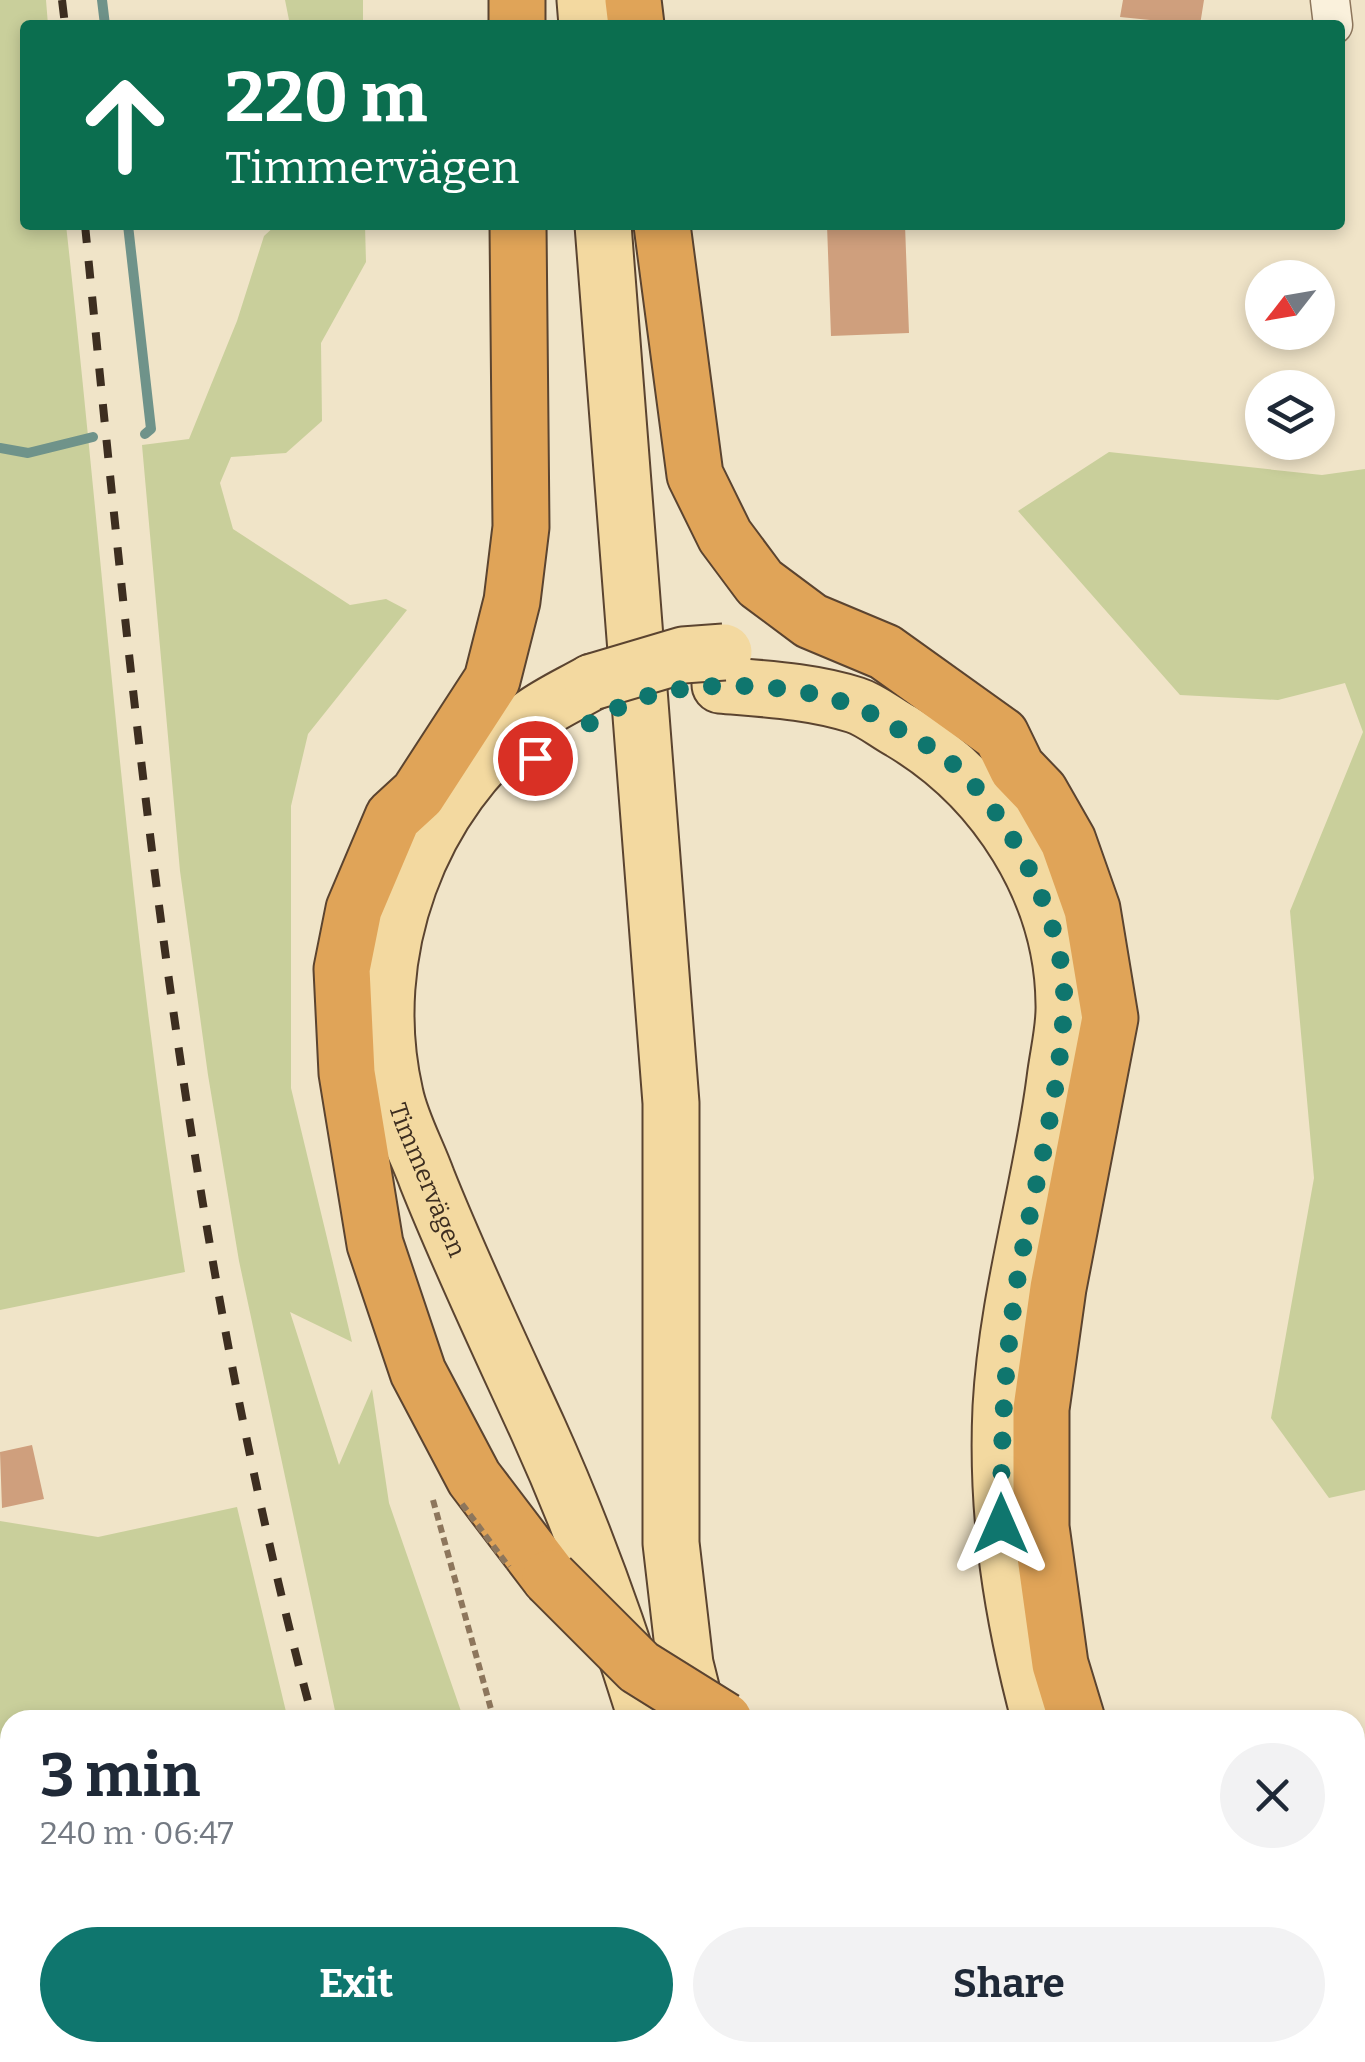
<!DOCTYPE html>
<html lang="en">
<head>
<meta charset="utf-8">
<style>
	body { margin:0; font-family:Bitter,serif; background:#f2f2f3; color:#1f2937; height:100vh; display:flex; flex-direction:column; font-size:38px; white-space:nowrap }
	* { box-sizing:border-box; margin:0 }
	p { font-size:32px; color:#747a83 }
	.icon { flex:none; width:55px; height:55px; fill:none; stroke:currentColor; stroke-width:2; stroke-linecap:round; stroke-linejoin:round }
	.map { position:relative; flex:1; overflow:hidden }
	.drawer { position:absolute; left:0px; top:1710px; width:1365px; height:352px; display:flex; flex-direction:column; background:#fff; border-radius:30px 30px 0 0; box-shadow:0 5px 15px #0003 }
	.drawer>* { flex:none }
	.hud { position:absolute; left:20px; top:20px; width:1325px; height:210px; border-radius:10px; box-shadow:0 5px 15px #0003; background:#0b6e4f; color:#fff; overflow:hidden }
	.needle { width:65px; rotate:239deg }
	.buttons { position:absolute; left:1245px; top:260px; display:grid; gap:20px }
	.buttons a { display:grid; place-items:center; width:90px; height:90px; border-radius:50%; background:#fff; box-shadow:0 5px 15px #0003; font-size:50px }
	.pin { position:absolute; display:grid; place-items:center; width:85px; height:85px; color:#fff; margin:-42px; border:5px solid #fff; border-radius:50%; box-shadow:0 2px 10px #0007 }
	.me { position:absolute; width:110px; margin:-55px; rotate:0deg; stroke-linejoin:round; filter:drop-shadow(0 0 8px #0008) }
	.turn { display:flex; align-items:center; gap:35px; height:210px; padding:0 40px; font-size:45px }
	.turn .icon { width:130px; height:130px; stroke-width:2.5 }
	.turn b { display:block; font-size:70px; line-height:85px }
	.round { display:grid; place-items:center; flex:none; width:105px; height:105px; border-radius:52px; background:#f2f2f3 }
	.summary { display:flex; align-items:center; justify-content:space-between; height:170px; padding:0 40px }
	h1 { font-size:60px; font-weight:700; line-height:75px }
	.button { display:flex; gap:20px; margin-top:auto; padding:20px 40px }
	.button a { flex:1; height:115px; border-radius:60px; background:#0f766e; color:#fff; font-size:40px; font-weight:700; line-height:115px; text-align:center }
	.button a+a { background:#f2f2f3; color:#1f2937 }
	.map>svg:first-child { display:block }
</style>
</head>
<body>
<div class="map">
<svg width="1365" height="2062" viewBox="0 0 1365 2062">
	<rect width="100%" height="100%" fill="#f0e4c8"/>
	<path fill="#c9cf9b" d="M 0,0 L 46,0 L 48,25 L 25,25 L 25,225 L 66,225 C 105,574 128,925 185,1272 L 0,1310 Z
		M 285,0 L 363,0 L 363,25 L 290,25 Z
		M 276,225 L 365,225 L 366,262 L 321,343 L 322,421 L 286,453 L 231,457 L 220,483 L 233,529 L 350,605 L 386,599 L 407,610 L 308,734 L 291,806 L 291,1088 L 352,1342 L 290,1312 L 339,1465 L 372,1389 L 389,1503 L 464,1720 L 337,1720 L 239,1261 L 208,1075 L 180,871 L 142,445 L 189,439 L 237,321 L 264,236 Z
		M 1109,452 L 1322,475 L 1365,469 L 1365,1490 L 1329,1498 L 1271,1418 L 1314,1178 L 1290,911 L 1363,732 L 1345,683 L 1278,700 L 1180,695 L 1018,511 Z
		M 237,1507 L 288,1720 L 10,1720 L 10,2052 L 383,2052 L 386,2062 L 0,2062 L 0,1521 L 98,1537 Z
		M 436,2053 L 566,2053 L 569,2062 L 439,2062 Z"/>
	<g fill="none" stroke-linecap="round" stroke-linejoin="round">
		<path stroke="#6f938a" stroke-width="10" d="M 102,0 L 105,25
			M 128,225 L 151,429 L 145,434
			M 0,448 L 28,453 L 93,437"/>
	</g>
	<path fill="#cf9f7d" d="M 1123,0 L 1204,0 L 1200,25 L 1120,17 Z
		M 827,225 L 905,225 L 909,333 L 831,336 Z
		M 32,1445 L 44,1499 L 2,1508 L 0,1452 Z"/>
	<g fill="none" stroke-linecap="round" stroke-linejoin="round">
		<defs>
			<path id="street" d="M 1330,0 L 1333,25
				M 899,2052 L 910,2062"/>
			<g id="primary">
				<path d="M 585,0 L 587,25"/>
				<path d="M 603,225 L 671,1103 L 671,1543 L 685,1664 L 699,1720"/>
				<path id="s1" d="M 592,682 C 573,693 551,703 533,716 C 418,801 363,955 395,1094 C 401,1123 417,1151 427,1179 C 461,1264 500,1346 538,1429 C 581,1524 616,1620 647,1720"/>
				<path d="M 720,685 C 766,689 811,691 855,705 C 871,710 886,723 901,731 C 995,787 1063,891 1064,1004 C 1065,1028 1058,1054 1055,1079 C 1041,1188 1007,1296 1001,1407 C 996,1515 1012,1616 1040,1720"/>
				<path d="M 691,2052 L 692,2062"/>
				<path d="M 756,2052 L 757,2062"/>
				<path d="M 1159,2052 L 1163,2062"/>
			</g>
			<path id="highway" d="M 517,0 L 517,25
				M 633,0 L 636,25
				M 518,225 L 521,527 L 512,601 L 492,680 L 418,794 L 393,817 L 354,909 L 342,969 L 347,1073 L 375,1244 L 418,1372 L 474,1478 L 550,1578
				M 662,225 L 695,475 L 725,536 L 760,583 L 811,621 L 885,652 L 1001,735 L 1017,768 L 1040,792 L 1068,841 L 1092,909 L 1110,1018 L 1058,1288 L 1041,1409 L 1041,1527 L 1060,1664 L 1077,1720
				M 1126,2052 L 1131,2062
				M 1197,2052 L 1200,2062"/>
		</defs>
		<use href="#street" stroke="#8d765c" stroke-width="41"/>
		<use href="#primary" stroke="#5b4430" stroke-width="59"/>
		<use href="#highway" stroke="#5b4430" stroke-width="59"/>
		<path stroke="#8d765c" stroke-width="6" stroke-dasharray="8 5" stroke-linecap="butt" d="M 433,1500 L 494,1720
			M 590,2052 L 592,2062"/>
		<use href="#street" stroke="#faf1dc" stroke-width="38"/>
		<use href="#primary" stroke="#f3d9a0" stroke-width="55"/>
		<use href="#highway" stroke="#e0a458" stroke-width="55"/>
		<path stroke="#3d2e20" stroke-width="8" stroke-dasharray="18 18" stroke-linecap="butt" d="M 62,0 L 65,25
			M 85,225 C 135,727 182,1231 313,1720
			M 407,2052 L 410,2062"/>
		<defs>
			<path id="primary-bridge" d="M 592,682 L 683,655 L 724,652"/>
			<path id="highway-bridge" d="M 550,1578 L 639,1667 L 724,1720"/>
		</defs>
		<use href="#primary-bridge" stroke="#5b4430" stroke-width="59" stroke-linecap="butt"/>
		<use href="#highway-bridge" stroke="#5b4430" stroke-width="59" stroke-linecap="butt"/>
		<path stroke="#8d765c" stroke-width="6" stroke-dasharray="8 5" stroke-linecap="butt" d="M 462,1504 L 509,1567"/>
		<use href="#primary-bridge" stroke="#f3d9a0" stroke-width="55"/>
		<use href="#highway-bridge" stroke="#e0a458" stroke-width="55"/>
	</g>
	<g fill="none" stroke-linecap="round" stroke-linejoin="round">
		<path stroke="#0f766e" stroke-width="18" stroke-dasharray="0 32.4" d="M 535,758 C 567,739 598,715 633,701 C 697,676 818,682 877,717 C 898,730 922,741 942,755 C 1007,804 1068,925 1064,1006 C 1060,1100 1032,1191 1017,1282 C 1004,1363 1001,1442 1001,1524"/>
	</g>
	<g text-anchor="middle" stroke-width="9" stroke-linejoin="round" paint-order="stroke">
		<g font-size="25" fill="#3d2e20" stroke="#f7eed8">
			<text dy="9" stroke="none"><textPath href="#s1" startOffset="585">Timmervägen</textPath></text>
		</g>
	</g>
</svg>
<div class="buttons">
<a><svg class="needle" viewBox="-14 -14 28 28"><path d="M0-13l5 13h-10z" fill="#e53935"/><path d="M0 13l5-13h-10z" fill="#747a83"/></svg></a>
<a><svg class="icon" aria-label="layers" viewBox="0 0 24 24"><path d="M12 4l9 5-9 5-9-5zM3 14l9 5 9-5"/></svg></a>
</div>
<div class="pin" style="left:535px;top:758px;background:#d93025"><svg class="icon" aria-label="arrive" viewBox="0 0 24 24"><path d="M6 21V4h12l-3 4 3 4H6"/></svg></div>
<svg class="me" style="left:1001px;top:1524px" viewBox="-20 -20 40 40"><path d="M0-17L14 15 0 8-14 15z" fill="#0f766e" stroke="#fff" stroke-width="4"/></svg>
<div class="hud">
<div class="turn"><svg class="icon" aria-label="ahead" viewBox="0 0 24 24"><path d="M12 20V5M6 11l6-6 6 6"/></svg><div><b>220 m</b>Timmervägen</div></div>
</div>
<section class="drawer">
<div class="summary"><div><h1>3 min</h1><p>240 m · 06:47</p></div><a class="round"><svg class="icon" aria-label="close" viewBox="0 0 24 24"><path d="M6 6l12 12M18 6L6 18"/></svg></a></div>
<div class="button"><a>Exit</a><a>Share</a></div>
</section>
</div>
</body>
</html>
